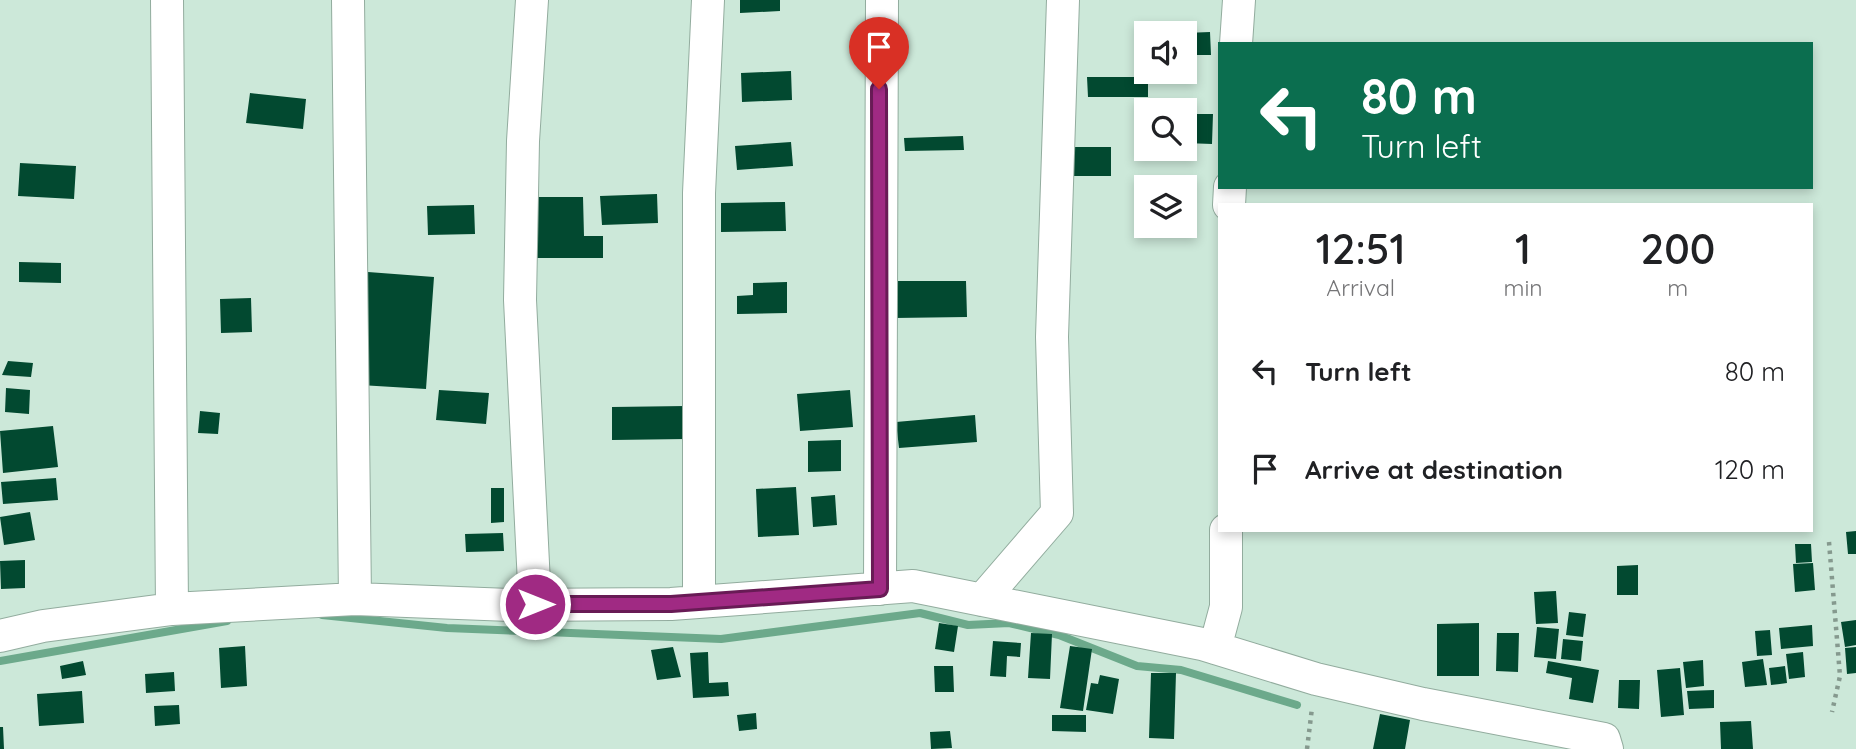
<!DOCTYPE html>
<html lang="en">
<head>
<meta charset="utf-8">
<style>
	body { margin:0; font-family:Quicksand,sans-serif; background:#f2f2f2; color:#202124; height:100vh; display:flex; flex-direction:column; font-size:26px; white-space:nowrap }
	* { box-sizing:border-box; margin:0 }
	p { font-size:23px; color:#757577 }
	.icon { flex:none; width:38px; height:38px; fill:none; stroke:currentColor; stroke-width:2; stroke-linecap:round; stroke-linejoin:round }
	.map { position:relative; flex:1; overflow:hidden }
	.panel { position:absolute; left:1218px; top:203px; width:595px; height:329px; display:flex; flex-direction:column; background:#fff; border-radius:0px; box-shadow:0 4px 10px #0003 }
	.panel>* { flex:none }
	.banner { position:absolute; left:1218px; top:42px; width:595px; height:147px; border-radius:0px; box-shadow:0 4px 10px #0003; background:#0b6e4f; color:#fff; overflow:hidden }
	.buttons { position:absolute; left:1134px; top:21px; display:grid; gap:14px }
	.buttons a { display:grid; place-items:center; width:63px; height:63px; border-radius:0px; background:#fff; box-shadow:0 4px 10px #0003; font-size:35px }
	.pin { position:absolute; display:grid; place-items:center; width:60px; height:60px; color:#fff; margin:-72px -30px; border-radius:50% 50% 50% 0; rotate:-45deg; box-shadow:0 0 7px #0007 }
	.pin .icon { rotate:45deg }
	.me { position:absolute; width:77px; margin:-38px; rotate:90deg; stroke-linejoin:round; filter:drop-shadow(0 0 5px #0008) }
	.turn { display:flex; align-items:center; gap:24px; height:147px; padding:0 28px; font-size:32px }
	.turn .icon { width:91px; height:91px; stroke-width:2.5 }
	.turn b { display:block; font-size:49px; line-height:60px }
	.eta { display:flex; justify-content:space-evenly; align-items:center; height:119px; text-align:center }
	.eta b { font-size:42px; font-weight:600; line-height:49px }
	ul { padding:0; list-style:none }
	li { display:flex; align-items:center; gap:21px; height:98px; padding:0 28px }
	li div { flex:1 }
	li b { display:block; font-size:26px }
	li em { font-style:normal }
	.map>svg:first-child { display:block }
</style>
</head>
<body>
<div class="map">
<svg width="1856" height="749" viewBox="0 0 1856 749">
	<rect width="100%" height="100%" fill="#cce8d9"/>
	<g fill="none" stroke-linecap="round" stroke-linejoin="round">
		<path stroke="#6ca98b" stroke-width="8" d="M 322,615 L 447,628 L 721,639 L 920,613 L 968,625 L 1009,623 L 1059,635 L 1137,666 L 1181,670 L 1297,705
			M 0,661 L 227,621"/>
	</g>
	<path fill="#024930" d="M 740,0 L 780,0 L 780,11 L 740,13 Z
		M 1210,32 L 1211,55 L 1185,55 L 1185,33 Z
		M 791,71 L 792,100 L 742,102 L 741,73 Z
		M 1087,77 L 1148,77 L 1148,97 L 1088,97 Z
		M 250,93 L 306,99 L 303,129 L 246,123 Z
		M 1185,114 L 1213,114 L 1212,144 L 1185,143 Z
		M 963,136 L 964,150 L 905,151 L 904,138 Z
		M 791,142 L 793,166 L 737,170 L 735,146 Z
		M 1065,147 L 1111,147 L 1111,176 L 1065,176 Z
		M 20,163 L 76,166 L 74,199 L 18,196 Z
		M 657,194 L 658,223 L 602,225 L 600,196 Z
		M 535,197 L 583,197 L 584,236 L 603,236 L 603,258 L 535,258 Z
		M 785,202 L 786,231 L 721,232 L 721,203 Z
		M 474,205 L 475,234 L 428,235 L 427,206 Z
		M 19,262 L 61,263 L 61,283 L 19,282 Z
		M 368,272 L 434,277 L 426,389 L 360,385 Z
		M 893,281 L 966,281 L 967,317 L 894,318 Z
		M 787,282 L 787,313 L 737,314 L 737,296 L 753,295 L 753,283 Z
		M 251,298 L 252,332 L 221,333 L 220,299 Z
		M 8,361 L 33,363 L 31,377 L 2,375 Z
		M 6,388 L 30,390 L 29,414 L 5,412 Z
		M 439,390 L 489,393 L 486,424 L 436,420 Z
		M 850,390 L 853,427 L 800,431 L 797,394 Z
		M 686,406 L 686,439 L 612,440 L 612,407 Z
		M 200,411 L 220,413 L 218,434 L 198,433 Z
		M 975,415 L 977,442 L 899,448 L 896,422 Z
		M 53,426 L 58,467 L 3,473 L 0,431 Z
		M 841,440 L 841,471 L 808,472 L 808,441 Z
		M 56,478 L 58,500 L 3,504 L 1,482 Z
		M 796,487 L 799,535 L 758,537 L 756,489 Z
		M 491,488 L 504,488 L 504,522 L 491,523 Z
		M 835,495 L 837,525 L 813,527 L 811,497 Z
		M 30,512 L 35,540 L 4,545 L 0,517 Z
		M 1856,531 L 1856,554 L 1848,554 L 1846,532 Z
		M 503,533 L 504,551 L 466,552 L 465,534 Z
		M 1795,544 L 1811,544 L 1812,562 L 1796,563 Z
		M 25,560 L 25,588 L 1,589 L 0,561 Z
		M 1813,563 L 1815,590 L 1795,592 L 1793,564 Z
		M 1638,565 L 1638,595 L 1617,595 L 1617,566 Z
		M 1556,591 L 1558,623 L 1536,624 L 1534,592 Z
		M 1569,612 L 1586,614 L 1583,637 L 1566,635 Z
		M 1856,620 L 1856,645 L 1845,647 L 1841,622 Z
		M 939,623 L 958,626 L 954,652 L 935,649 Z
		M 1479,623 L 1479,676 L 1437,676 L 1437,624 Z
		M 1812,625 L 1813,646 L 1781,649 L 1779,628 Z
		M 1537,627 L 1559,629 L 1556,659 L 1534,657 Z
		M 1770,630 L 1772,655 L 1757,656 L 1755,631 Z
		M 1031,633 L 1052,634 L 1050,679 L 1028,678 Z
		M 1497,633 L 1519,633 L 1518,672 L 1496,671 Z
		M 1563,639 L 1583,641 L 1581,661 L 1561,659 Z
		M 993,641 L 1021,643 L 1020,657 L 1007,656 L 1006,677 L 990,676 Z
		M 245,646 L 247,686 L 221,688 L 219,648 Z
		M 1070,646 L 1092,649 L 1083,711 L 1060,708 Z
		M 673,647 L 681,677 L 657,680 L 651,650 Z
		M 1856,647 L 1856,673 L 1847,674 L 1845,648 Z
		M 708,652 L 709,683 L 728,682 L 729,696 L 693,698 L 690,653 Z
		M 1803,652 L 1805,677 L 1789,679 L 1786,654 Z
		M 1763,659 L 1767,685 L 1745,687 L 1742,662 Z
		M 1703,660 L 1704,686 L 1686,688 L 1683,662 Z
		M 83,661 L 86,675 L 62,679 L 60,666 Z
		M 1548,661 L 1599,670 L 1593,703 L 1569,699 L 1572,678 L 1546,673 Z
		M 934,666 L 953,666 L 954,692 L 935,692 Z
		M 1785,666 L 1787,683 L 1771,685 L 1769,668 Z
		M 1680,668 L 1684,715 L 1661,717 L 1657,670 Z
		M 174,672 L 175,691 L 146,693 L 145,674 Z
		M 1151,673 L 1176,673 L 1174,739 L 1149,738 Z
		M 1100,675 L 1119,679 L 1113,714 L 1086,710 L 1091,683 L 1098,684 Z
		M 1619,680 L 1640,680 L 1639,709 L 1618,708 Z
		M 1714,690 L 1714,708 L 1689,709 L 1687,691 Z
		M 82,691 L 84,723 L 39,726 L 37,694 Z
		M 179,705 L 180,724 L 155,726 L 154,706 Z
		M 756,713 L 757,729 L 739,731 L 737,715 Z
		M 1380,714 L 1410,720 L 1405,749 L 1373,749 Z
		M 1052,715 L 1086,715 L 1086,732 L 1052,731 Z
		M 1751,721 L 1753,749 L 1721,749 L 1720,722 Z
		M 0,727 L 3,727 L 4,749 L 0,749 Z
		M 950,731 L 952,748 L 931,749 L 930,732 Z"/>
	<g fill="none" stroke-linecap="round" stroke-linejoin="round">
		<defs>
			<path id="minor" d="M 167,0 L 172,609
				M 348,0 L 355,599
				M 532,0 L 523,141 L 520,300 L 535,604
				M 1236,44 L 1239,0
				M 1229,205 L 1230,187
				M 880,589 L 882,0
				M 982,600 L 1057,513 L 1052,337 L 1063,0
				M 699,602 L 699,193 L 708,0
				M 0,636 L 43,626 L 172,609 L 355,599 L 511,605 L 671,604 L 913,586 L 1202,644 L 1316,679 L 1423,704 L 1604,739 L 1607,749
				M 1215,648 L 1226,607 L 1226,530"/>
		</defs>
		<use href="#minor" stroke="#92ac9e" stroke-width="34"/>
		<path stroke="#85998e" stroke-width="4.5" stroke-dasharray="3.5 5" stroke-linecap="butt" d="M 1829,542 L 1840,676 L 1832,712
			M 1307,749 L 1312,708"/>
		<use href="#minor" stroke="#fff" stroke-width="32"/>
	</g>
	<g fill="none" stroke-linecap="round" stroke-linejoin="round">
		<defs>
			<path id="route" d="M 535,604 L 671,604 L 880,589 L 879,89"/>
		</defs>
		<use href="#route" stroke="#681b55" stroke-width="18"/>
		<use href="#route" stroke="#a02a83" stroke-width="12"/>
	</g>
</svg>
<div class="buttons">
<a><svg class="icon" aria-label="sound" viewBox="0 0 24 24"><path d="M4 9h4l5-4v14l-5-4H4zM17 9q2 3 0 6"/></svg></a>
<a><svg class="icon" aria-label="search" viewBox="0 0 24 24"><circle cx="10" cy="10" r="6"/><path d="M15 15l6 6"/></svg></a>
<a><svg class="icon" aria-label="layers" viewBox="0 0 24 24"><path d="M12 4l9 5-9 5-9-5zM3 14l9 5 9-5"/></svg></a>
</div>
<div class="pin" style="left:879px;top:89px;background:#d93025"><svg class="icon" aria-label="arrive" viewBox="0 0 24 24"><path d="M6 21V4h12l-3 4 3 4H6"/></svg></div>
<svg class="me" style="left:535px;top:604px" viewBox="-20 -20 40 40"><circle r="17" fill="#a02a83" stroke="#fff" stroke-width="3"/><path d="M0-11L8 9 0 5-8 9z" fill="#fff"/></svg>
<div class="banner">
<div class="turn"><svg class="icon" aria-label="left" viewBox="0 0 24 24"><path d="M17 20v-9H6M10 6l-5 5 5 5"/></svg><div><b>80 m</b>Turn left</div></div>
</div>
<section class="panel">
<div class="eta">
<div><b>12:51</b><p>Arrival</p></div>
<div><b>1</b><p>min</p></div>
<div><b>200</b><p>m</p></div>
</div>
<ul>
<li><svg class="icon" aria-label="left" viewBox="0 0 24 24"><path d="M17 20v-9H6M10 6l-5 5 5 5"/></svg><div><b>Turn left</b></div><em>80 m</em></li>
<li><svg class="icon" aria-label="arrive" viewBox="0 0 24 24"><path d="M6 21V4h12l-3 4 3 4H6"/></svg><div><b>Arrive at destination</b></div><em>120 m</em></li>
</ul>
</section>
</div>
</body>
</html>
